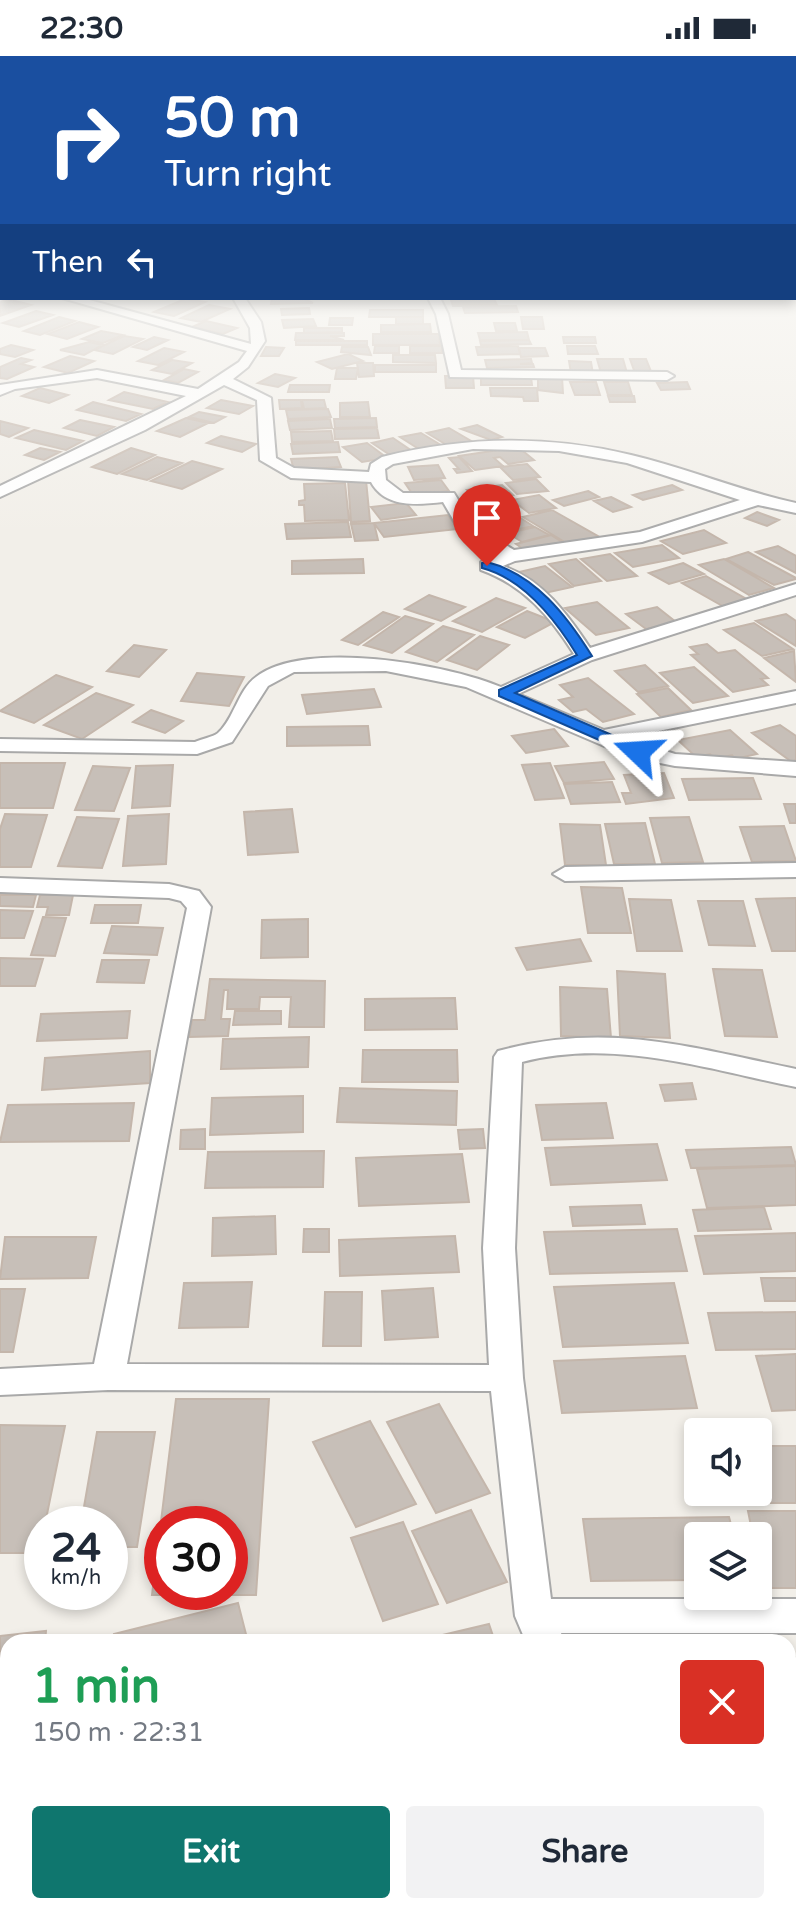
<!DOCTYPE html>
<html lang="en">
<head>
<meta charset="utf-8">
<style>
	body { margin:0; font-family:"Varela Round",sans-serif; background:#f2f2f3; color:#1f2937; height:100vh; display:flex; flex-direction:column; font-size:30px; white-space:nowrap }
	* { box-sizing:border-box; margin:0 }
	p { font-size:26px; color:#747a83 }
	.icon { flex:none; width:44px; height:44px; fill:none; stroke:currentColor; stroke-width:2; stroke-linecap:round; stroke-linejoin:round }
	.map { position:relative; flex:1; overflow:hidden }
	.side { position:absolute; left:0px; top:1578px; width:796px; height:280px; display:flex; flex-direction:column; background:#fff; border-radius:24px 24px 0 0; box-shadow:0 4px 12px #0003 }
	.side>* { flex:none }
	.guide { position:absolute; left:0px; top:0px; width:796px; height:244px; box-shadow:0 4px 12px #0003; background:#1a4fa0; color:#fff; overflow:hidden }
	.controls { position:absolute; left:684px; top:1362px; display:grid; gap:16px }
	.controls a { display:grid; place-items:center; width:88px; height:88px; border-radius:8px; background:#fff; box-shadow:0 4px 12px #0003; font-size:40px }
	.speed { position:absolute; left:24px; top:1450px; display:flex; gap:16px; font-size:40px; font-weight:700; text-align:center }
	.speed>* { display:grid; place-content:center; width:104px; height:104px; border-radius:50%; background:#fff; box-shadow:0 4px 12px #0003; line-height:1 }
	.speed small { font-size:20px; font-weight:400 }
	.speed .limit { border:12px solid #d22; background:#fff; color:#111 }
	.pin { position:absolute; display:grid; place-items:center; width:68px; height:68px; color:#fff; margin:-82px -34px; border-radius:50% 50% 50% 0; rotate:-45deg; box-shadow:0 0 8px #0007 }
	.pin .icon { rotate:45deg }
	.me { position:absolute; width:88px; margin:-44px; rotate:290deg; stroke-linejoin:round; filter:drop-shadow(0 0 6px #0008) }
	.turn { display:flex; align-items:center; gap:28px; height:168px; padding:0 32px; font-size:36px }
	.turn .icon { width:104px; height:104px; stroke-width:2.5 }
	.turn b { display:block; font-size:56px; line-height:68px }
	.then { display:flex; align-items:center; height:76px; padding:0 32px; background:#0003; gap:16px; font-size:30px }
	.round { display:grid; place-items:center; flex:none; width:84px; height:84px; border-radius:8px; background:#f2f2f3 }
	.summary { display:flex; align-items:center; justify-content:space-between; height:136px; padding:0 32px }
	h1 { font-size:48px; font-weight:700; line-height:60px; color:#1e9e55 }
	.button { display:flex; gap:16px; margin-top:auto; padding:16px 32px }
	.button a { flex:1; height:92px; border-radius:8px; background:#0f766e; color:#fff; font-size:32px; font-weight:700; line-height:92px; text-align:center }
	.button a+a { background:#f2f2f3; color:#1f2937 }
	.status { display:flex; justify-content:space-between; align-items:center; height:56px; padding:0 40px; background:#fff; direction:ltr }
	.status svg { height:22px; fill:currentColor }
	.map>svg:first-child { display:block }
</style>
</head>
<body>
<div class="status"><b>22:30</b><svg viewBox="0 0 49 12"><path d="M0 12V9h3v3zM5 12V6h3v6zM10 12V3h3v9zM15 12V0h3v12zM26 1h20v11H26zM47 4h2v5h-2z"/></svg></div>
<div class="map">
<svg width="796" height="1858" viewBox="0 0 796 1858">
	<rect width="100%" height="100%" fill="#f2efe9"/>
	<path fill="#c7bfb8" stroke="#c4b6ab" stroke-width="2" fill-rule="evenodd" d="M 272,242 L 302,242 L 313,247 L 271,248 Z
		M 7,243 L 31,249 L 0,260 L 0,246 Z
		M 185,243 L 205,246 L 174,260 L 154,256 Z
		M 494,243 L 497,249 L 453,250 L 451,244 Z
		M 209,249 L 230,253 L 201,266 L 181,262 Z
		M 516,250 L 518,256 L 465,257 L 463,251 Z
		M 309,252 L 310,258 L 282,259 L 281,253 Z
		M 370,254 L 423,254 L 423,261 L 369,261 Z
		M 36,255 L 53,259 L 19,271 L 3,267 Z
		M 59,261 L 75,265 L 40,279 L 24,275 Z
		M 396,261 L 423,261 L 423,268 L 396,268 Z
		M 521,261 L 542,261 L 544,273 L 523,273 Z
		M 330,262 L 353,262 L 352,269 L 329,269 Z
		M 313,263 L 316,270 L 284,272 L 282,264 Z
		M 206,265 L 237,272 L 223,278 L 192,271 Z
		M 79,266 L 98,271 L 67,283 L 48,278 Z
		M 494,267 L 515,267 L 517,275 L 496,275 Z
		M 430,268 L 431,276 L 381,276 L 381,269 Z
		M 304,272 L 342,272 L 342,276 L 304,277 Z
		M 101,275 L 123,279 L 103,287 L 82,283 Z
		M 527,276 L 529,284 L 480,284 L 478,277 Z
		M 296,277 L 344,277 L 344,280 L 330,280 L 344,284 L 295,284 Z
		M 373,278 L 439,278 L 440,289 L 373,289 Z
		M 124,280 L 143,283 L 113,298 L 94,294 Z
		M 154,281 L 168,284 L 147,294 L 133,291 Z
		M 563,281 L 595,281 L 596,287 L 564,287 Z
		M 529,284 L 531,288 L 481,289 L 480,285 Z
		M 296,285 L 367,285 L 367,289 L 296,289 Z
		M 89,286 L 103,289 L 84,299 L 60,294 Z
		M 11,289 L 33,294 L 15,301 L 0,298 L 0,293 Z
		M 375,290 L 399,290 L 399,297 L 374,297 Z
		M 410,290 L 442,290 L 442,297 L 410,297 Z
		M 518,290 L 520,298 L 478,299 L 476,291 Z
		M 567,290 L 595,290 L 598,298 L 568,298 Z
		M 266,291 L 284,292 L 279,300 L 261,300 Z
		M 342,291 L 368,291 L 371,299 L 341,296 Z
		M 164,292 L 184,296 L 158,309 L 138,305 Z
		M 519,292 L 545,292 L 548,300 L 521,301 Z
		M 348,298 L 363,305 L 332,313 L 317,306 Z
		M 393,299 L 435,299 L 436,307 L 393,306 Z
		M 70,300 L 94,305 L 68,317 L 44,311 Z
		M 21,302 L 31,304 L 21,308 L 34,311 L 7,323 L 0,322 L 0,311 Z
		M 531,303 L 532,307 L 520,308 L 533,308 L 534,311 L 487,312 L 485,304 Z
		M 597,303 L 623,303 L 627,317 L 601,317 Z
		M 630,303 L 646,303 L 652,318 L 635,317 Z
		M 172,304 L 192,307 L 172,318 L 152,314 Z
		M 569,305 L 591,306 L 593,318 L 571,317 Z
		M 357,307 L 373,307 L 374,320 L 359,321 Z
		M 375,309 L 436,309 L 436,316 L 375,316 Z
		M 337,312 L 358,312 L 356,323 L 335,323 Z
		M 184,313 L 198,316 L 178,327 L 164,324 Z
		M 275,318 L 295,322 L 278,331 L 258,327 Z
		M 445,320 L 473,320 L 474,332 L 446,332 Z
		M 481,320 L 531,321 L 532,329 L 481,329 Z
		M 538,321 L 562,321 L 563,337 L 538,334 Z
		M 570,326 L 596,326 L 600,339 L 575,339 Z
		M 604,326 L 628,326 L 632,339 L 608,339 Z
		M 687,326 L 690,333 L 661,334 L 657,327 Z
		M 290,329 L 330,329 L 329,336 L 288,336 Z
		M 40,332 L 68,339 L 49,347 L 22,340 Z
		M 490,332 L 537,332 L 538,345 L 524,345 L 523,341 L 491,340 Z
		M 124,336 L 168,346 L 153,353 L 109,344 Z
		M 608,340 L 634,340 L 635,346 L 610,346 Z
		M 221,344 L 253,350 L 239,358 L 207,352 Z
		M 279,344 L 301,344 L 302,352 L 280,353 Z
		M 302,344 L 324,344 L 326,352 L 304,353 Z
		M 93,346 L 141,358 L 126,365 L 77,354 Z
		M 368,346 L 370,361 L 340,361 L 340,347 Z
		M 328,353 L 331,361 L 288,363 L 286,354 Z
		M 199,356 L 225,361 L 214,367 L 189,361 Z
		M 186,362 L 208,367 L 180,381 L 157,375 Z
		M 376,362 L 377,371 L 335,372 L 334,363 Z
		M 330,363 L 332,372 L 290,374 L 288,365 Z
		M 80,364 L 114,371 L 97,380 L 64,372 Z
		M 0,365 L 28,372 L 9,381 L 0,378 Z
		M 477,369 L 502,381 L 491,384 L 461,373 Z
		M 377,372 L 379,382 L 335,383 L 334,373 Z
		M 449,372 L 473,386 L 450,391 L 427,377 Z
		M 34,374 L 83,385 L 66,394 L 16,382 Z
		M 331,375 L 333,385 L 292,386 L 291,376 Z
		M 421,377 L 444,391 L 422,395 L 400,381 Z
		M 221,380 L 256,388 L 242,396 L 207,387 Z
		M 393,382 L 415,397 L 393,401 L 372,387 Z
		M 338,386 L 340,396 L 293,398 L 291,388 Z
		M 367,387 L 387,402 L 362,406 L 343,391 Z
		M 518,391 L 534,404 L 508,408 L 500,401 L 494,402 L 503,410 L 475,414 L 459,400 Z
		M 40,392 L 60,396 L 44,404 L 25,399 Z
		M 131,392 L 155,399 L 117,418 L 92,411 Z
		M 157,401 L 182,407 L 147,424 L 122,418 Z
		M 337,401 L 341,411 L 294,414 L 291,403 Z
		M 459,401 L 472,415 L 457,417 L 454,413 L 459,413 L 449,402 Z
		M 192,405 L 222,413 L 182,433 L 151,425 Z
		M 527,408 L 540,421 L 513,424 L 500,411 Z
		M 438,409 L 445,422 L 414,424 L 408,411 Z
		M 536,423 L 548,435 L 517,438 L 506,427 Z
		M 348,424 L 366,424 L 370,465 L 351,466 Z
		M 441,424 L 449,435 L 413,439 L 405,427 Z
		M 345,427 L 349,464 L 305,465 L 304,449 L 299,449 L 299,445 L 305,444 L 304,428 Z
		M 502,429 L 513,439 L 477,444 L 467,434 Z
		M 672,429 L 682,434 L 643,444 L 633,439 Z
		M 588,435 L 599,441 L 564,450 L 553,444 Z
		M 539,439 L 556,452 L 529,457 L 512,444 Z
		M 611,441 L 631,451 L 613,456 L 594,445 Z
		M 406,447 L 416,459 L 381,464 L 371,451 Z
		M 504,449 L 517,459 L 482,465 L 469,454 Z
		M 552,454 L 603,483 L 573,491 L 523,461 Z
		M 757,456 L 779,464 L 767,470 L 745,462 Z
		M 448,459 L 458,473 L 384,481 L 374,467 Z
		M 519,461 L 533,470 L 506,476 L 493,467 Z
		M 348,466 L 351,481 L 287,483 L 285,468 Z
		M 374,467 L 378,484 L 355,485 L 351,468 Z
		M 535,471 L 549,479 L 522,486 L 508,477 Z
		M 704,474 L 726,487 L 683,498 L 661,485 Z
		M 551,479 L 562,486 L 526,495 L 516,488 Z
		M 662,489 L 679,502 L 633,511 L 615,497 Z
		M 778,490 L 796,500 L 796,517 L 756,496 Z
		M 748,496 L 796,522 L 796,523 L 774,529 L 726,503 Z
		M 610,498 L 637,520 L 607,525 L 581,503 Z
		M 363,503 L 364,517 L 292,518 L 292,505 Z
		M 576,503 L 601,525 L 574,530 L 549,508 Z
		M 724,503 L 774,532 L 749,539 L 699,509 Z
		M 683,507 L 704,518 L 669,528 L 649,517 Z
		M 545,510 L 572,531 L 545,537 L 519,516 Z
		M 706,520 L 750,545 L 726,552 L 682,527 Z
		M 429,539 L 465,551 L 441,565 L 405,553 Z
		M 496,542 L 525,552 L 482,576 L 453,565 Z
		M 597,546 L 629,572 L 596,579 L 565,552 Z
		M 657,551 L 676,566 L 646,573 L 626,558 Z
		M 527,555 L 555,566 L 525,582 L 497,571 Z
		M 383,556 L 399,561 L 358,589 L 342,584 Z
		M 786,558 L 796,565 L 796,590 L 756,565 Z
		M 405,560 L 433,568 L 392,597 L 364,589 Z
		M 754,567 L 793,593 L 762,600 L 724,574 Z
		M 443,570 L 474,579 L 437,606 L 406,596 Z
		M 480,580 L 509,589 L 477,614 L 447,604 Z
		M 707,588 L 718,597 L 735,594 L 768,622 L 761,623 L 768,629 L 733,636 L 691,599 L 698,598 L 690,591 Z
		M 134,589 L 166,594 L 139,621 L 107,615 Z
		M 794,595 L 796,626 L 764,602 Z
		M 645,609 L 668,630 L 638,636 L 615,615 Z
		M 694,611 L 728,640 L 693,647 L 660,617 Z
		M 197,617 L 244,621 L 229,650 L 181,645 Z
		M 56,619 L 92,631 L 34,667 L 0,655 Z
		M 588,622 L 634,658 L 603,666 L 586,653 L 573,656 L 559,644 L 573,641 L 560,629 Z
		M 668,632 L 691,654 L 661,661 L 637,638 Z
		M 374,633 L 381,651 L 307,658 L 302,639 Z
		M 96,637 L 133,649 L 82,683 L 44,669 Z
		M 151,654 L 183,665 L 165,677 L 133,666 Z
		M 780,669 L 796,680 L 796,704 L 792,706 L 752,677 Z
		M 368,670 L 370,689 L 287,690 L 287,671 Z
		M 554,673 L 568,690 L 526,697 L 512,680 Z
		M 730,674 L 757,698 L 735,703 L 732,699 L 715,703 L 710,698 L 696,701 L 678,684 Z
		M 604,706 L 614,723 L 564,727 L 555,710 Z
		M 0,707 L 65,707 L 53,752 L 0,752 Z
		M 550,707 L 564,742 L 535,744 L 522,709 Z
		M 173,709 L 170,750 L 132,752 L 136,710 Z
		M 93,710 L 130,712 L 114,755 L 75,754 Z
		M 664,717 L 674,742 L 626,748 L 622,737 L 631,737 L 624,719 Z
		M 753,722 L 761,743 L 689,744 L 682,723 Z
		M 612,726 L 620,746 L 571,748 L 564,728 Z
		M 784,748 L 796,748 L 796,767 L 790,767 Z
		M 292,753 L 298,796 L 248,799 L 244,756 Z
		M 5,758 L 47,759 L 31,811 L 0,811 L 0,773 Z
		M 169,758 L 166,808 L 123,810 L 128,760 Z
		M 77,761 L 119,763 L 102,812 L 58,810 Z
		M 689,761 L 703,806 L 662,807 L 650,762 Z
		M 645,767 L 655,808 L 614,808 L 605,768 Z
		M 560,768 L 600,769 L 606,809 L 565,809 Z
		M 784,770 L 796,805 L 752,806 L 740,771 Z
		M 581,831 L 622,832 L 631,877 L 588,877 Z
		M 0,839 L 36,839 L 33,851 L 0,850 Z
		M 40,839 L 73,839 L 69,859 L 46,859 L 48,851 L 37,851 Z
		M 796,842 L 796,895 L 772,895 L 756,843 Z
		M 629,843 L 671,844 L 682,895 L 637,895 Z
		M 698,845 L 743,845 L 755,890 L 709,889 Z
		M 95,849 L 141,849 L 138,867 L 91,867 Z
		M 0,854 L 33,855 L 24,882 L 0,882 Z
		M 43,861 L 66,862 L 55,900 L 31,899 Z
		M 308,863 L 308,901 L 261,902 L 262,864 Z
		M 112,870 L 163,872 L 157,899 L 104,897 Z
		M 580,883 L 591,905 L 527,914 L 516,892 Z
		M 0,902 L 43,903 L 35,930 L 0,930 Z
		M 102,904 L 149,904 L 144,927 L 97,926 Z
		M 713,913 L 762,914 L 777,981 L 725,980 Z
		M 617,915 L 665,918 L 670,982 L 620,980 Z
		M 210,923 L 325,925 L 324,971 L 289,971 L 291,941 L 260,941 L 259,953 L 227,953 L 228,934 L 224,934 L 221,963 L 230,963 L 228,980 L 189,981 L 192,964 L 205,964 Z
		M 560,931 L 607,933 L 611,982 L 561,980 Z
		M 455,942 L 457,973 L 365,974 L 365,943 Z
		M 130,955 L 127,982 L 37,985 L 41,958 Z
		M 235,955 L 281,955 L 281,968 L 233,969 Z
		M 309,981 L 308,1011 L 221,1013 L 223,983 Z
		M 363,994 L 457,994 L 458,1026 L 362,1026 Z
		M 150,995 L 150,1027 L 42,1034 L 45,1002 Z
		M 692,1027 L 696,1043 L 665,1045 L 660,1029 Z
		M 340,1032 L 457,1035 L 456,1069 L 337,1066 Z
		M 303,1040 L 303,1076 L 210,1079 L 212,1042 Z
		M 134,1047 L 129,1085 L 0,1086 L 8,1049 Z
		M 606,1047 L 613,1082 L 542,1084 L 536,1049 Z
		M 205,1073 L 205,1093 L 180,1093 L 181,1074 Z
		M 483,1073 L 485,1092 L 460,1093 L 458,1074 Z
		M 657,1088 L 667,1124 L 551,1129 L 545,1092 Z
		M 791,1091 L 796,1109 L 691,1112 L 686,1094 Z
		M 324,1095 L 323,1131 L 205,1132 L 208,1096 Z
		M 462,1098 L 469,1146 L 359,1150 L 356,1102 Z
		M 796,1110 L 796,1149 L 707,1152 L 697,1113 Z
		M 641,1149 L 645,1168 L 573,1170 L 570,1151 Z
		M 764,1151 L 771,1173 L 698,1175 L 693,1154 Z
		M 275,1160 L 276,1198 L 212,1200 L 213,1162 Z
		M 304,1173 L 329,1173 L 329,1196 L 303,1196 Z
		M 677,1173 L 687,1215 L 550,1218 L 544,1176 Z
		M 796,1177 L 796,1215 L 704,1218 L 695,1180 Z
		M 455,1180 L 459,1216 L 340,1220 L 339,1184 Z
		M 5,1181 L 96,1181 L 88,1222 L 0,1223 Z
		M 761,1222 L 796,1222 L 796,1245 L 765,1245 Z
		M 252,1226 L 248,1271 L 179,1272 L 184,1227 Z
		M 674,1227 L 688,1287 L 563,1291 L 554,1231 Z
		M 433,1232 L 438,1281 L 385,1284 L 382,1235 Z
		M 0,1233 L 25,1233 L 13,1296 L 0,1296 Z
		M 325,1236 L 362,1236 L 361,1290 L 323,1290 Z
		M 796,1256 L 796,1293 L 716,1294 L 708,1257 Z
		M 796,1298 L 796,1354 L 772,1355 L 756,1300 Z
		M 685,1300 L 697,1352 L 562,1357 L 554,1305 Z
		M 176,1343 L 269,1343 L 256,1539 L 152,1539 ZM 162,1468 L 230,1468 L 230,1536 L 162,1536 Z
		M 439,1348 L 490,1437 L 436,1457 L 387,1366 Z
		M 370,1365 L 416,1448 L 356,1471 L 313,1386 Z
		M 0,1369 L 65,1370 L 45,1468 L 42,1468 L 40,1497 L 0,1497 Z
		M 97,1376 L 155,1376 L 137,1491 L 110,1491 L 110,1468 L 81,1468 Z
		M 758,1390 L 796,1390 L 796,1447 L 744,1447 L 742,1436 L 758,1436 Z
		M 471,1454 L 507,1526 L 447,1547 L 412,1475 Z
		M 748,1455 L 796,1455 L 796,1532 L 763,1532 L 758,1480 L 753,1480 Z
		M 729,1461 L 734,1480 L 698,1480 L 698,1524 L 591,1525 L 583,1463 Z
		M 403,1466 L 438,1548 L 383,1565 L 351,1482 Z
		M 238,1547 L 248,1586 L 115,1586 L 114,1578 Z
		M 489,1568 L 495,1586 L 413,1586 Z
		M 46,1575 L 45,1586 L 8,1586 L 8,1648 L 0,1649 L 0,1580 Z
		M 795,1601 L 796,1706 L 788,1708 L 788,1603 Z
		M 796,1736 L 796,1837 L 788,1840 L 788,1739 Z
		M 267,1850 L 374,1850 L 376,1858 L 239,1858 Z
		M 411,1850 L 495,1850 L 498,1858 L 414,1858 Z
		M 524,1850 L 596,1850 L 599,1858 L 527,1858 Z"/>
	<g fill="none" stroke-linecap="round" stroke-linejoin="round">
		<defs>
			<path id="street" d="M 0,219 L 2,220 L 2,228 L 0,227 Z
				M 62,242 L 82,242 L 251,288 L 250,272 L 233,242 L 245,242 L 261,266 L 265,285 L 248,311 L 233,323 L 271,342 L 276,402 L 294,412 L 369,416 L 371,408 L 382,401 C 466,380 548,379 631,399 C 687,412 740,435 796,447 L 796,457 L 758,449 L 642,486 L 515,505 L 503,510 C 542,523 568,559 590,592 L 796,528 L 796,539 L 592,604 L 518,638 L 604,674 L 796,635 L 796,647 L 624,682 L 675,698 L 796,706 L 796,720 L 675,710 L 630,701 L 466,631 L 386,615 L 294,616 L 268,630 L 232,686 L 197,698 L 0,695 L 0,683 L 195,686 C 201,683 213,681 218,677 C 234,663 238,634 256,621 C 304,583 447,608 501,631 L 574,598 C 550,560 523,529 481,514 L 481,506 L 497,499 L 461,477 L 443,446 C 417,449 385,452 371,426 L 291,422 L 260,404 L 257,344 L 224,329 L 145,374 L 0,441 L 0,430 L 186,340 L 97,322 L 15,333 L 0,339 L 0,329 L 97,314 L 198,333 L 239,306 L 247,295 ZM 473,393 L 559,395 L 627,407 L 740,444 L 640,476 L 514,494 L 474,470 L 454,437 L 403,437 L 386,424 L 385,413 L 393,408 Z
				M 428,242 L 440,242 L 448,258 L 461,314 L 667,316 L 674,320 L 667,324 L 450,321 L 436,258 Z
				M 796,807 L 796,821 L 565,825 L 553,818 L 565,811 Z
				M 0,822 L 169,828 L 199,835 L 211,851 L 127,1308 L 489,1309 L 483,1192 L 494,1001 L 498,995 C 608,965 689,991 796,1013 L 796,1031 C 707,1013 613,982 522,1006 L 515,1192 L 523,1322 L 551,1543 L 796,1543 L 796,1577 L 561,1577 L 564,1586 L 526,1586 L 515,1560 L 491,1335 L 108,1334 L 0,1339 L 0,1313 L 94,1308 L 187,852 L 181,845 L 169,842 L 0,836 Z
				M 8,1665 L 8,1705 L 0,1706 L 0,1666 Z
				M 77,1850 L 121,1850 L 123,1858 L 79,1858 Z
				M 652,1850 L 697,1850 L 700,1858 L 655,1858 Z"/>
		</defs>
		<use href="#street" stroke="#a9a9a9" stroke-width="4"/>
		<use href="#street" fill="#fff" fill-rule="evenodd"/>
	</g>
	<linearGradient id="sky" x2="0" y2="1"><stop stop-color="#8fc0e4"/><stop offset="0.46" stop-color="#f9f8f5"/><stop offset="1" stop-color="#f9f8f5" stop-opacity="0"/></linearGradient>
	<rect width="796" height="479" fill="url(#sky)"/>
	<path fill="#1a73e8" stroke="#114b97" stroke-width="2" d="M 487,506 C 535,518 567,560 592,600 L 515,637 L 644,693 L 644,699 L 633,699 L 499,640 L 499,634 L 577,599 C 555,563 524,523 482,512 L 482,507 Z"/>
</svg>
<div class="controls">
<a><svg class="icon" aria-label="sound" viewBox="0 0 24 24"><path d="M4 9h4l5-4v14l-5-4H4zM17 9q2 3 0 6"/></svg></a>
<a><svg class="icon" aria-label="layers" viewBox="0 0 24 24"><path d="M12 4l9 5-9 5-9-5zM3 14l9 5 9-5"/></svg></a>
</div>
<div class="speed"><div>24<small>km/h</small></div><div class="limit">30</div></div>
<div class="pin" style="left:487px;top:510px;background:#d93025"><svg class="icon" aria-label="arrive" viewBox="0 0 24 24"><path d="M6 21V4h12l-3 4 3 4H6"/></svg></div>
<svg class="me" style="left:638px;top:696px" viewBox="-20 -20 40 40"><path d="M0-17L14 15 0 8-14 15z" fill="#1a73e8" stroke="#fff" stroke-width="4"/></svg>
<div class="guide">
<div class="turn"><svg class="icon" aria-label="right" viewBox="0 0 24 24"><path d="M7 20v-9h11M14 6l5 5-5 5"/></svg><div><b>50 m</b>Turn right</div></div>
<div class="then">Then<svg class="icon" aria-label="left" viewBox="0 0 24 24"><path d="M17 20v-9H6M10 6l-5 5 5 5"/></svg></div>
</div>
<section class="side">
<div class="summary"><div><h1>1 min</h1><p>150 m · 22:31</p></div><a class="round" style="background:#d93025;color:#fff"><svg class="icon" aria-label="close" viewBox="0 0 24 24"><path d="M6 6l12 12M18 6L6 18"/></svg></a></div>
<div class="button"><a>Exit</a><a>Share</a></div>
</section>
</div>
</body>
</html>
